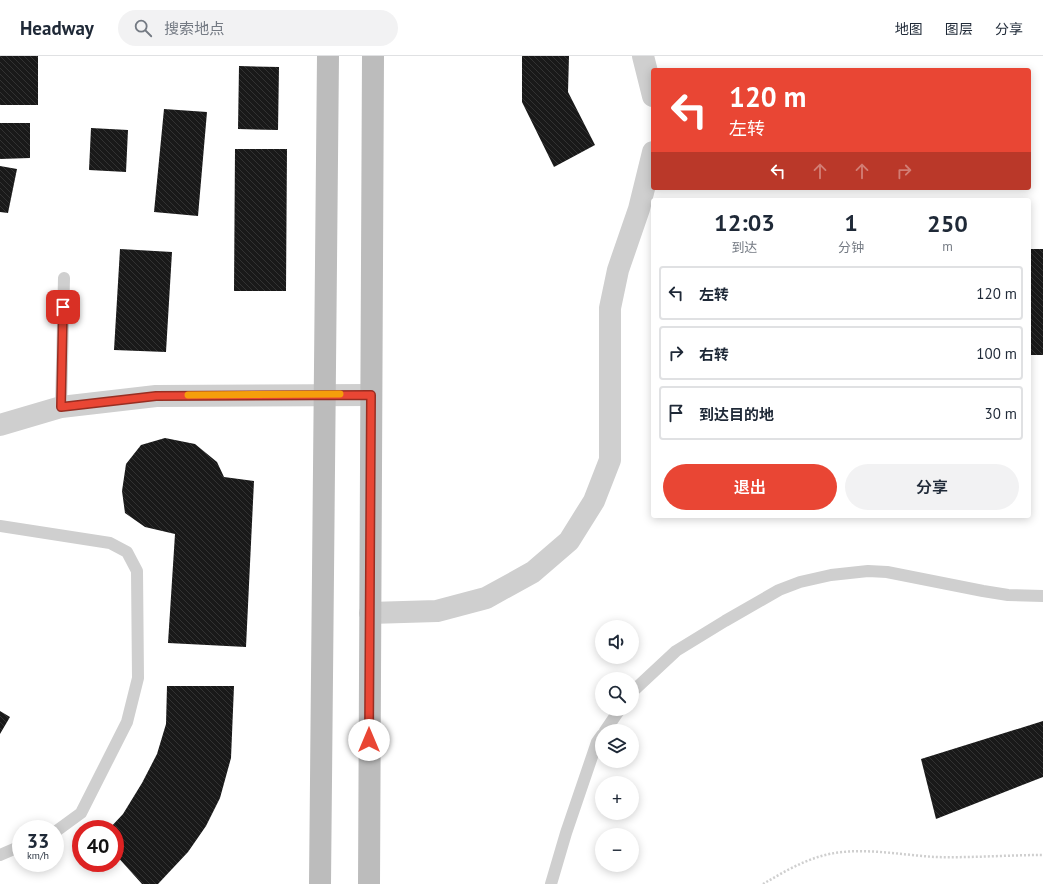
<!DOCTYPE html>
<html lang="zh">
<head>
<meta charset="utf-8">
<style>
	body { margin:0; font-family:"PT Sans","Noto Sans SC",sans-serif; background:#f2f2f3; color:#1f2937; height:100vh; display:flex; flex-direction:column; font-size:15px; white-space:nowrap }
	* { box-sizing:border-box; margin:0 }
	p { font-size:13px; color:#747a83 }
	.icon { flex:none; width:22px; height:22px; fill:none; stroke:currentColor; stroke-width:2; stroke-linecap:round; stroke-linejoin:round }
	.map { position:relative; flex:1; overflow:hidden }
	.side { position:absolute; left:651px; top:142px; width:380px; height:320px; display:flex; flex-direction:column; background:#fff; border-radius:4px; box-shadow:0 2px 10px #0003 }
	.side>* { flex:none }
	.hud { position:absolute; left:651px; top:12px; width:380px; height:122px; border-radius:4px; box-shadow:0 2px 10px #0003; background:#e94634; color:#fff; overflow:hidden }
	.tools { position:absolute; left:595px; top:564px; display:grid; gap:8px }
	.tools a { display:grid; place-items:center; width:44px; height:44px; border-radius:50%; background:#fff; box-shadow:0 2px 10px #0003; font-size:20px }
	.speed { position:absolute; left:12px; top:764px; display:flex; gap:8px; font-size:20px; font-weight:700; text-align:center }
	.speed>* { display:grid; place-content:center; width:52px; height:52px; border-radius:50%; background:#fff; box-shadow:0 2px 10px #0003; line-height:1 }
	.speed small { font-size:10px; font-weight:400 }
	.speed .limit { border:6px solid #d22; background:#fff; color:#111 }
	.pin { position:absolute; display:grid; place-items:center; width:34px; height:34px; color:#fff; margin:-17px; border-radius:8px; box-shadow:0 2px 6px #0006 }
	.me { position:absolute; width:44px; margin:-22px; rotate:0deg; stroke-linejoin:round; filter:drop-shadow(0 0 3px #0008) }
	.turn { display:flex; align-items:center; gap:14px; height:84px; padding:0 12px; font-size:18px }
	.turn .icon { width:52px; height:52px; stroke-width:2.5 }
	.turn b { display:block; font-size:28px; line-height:34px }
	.lanes { display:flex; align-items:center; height:38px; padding:0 12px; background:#0003; justify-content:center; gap:20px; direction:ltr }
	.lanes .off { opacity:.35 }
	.eta { display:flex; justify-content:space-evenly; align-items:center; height:68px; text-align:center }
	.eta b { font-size:24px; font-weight:600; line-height:28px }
	.button { display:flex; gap:8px; margin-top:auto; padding:8px 12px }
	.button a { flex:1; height:46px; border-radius:24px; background:#e94634; color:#fff; font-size:16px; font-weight:600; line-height:46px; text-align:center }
	.button a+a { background:#f2f2f3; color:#1f2937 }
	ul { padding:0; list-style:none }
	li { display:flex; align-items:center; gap:12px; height:54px; margin:0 8px 6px; padding:0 4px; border:2px solid #e0e1e3; border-radius:4px }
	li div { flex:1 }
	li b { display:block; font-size:15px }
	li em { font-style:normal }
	header { display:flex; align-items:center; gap:24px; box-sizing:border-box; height:56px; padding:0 20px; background:#fff; border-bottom:1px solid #e0e1e3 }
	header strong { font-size:19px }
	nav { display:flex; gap:22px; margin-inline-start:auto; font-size:14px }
	.search { width:280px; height:36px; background:#f2f2f3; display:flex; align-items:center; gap:10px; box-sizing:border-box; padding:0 14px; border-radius:22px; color:#747a83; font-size:15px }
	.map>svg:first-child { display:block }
</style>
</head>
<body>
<header>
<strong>Headway</strong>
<div class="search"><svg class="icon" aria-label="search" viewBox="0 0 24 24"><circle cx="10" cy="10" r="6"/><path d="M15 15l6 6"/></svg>搜索地点</div>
<nav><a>地图</a><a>图层</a><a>分享</a></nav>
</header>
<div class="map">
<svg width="1043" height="828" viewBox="0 0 1043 828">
	<defs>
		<pattern id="building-back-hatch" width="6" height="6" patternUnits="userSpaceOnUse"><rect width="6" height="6" fill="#191919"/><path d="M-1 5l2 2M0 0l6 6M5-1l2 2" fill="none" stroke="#323232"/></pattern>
	</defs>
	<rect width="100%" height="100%" fill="#fff"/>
	<path fill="url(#building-back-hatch)" d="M 0,0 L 38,0 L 38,49 L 0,49 Z
		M 522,0 L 569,0 L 568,36 L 595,89 L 554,111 L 522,46 Z
		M 239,10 L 279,11 L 278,74 L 238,73 Z
		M 164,53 L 207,56 L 198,160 L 154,156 Z
		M 0,67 L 30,67 L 30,102 L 0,103 Z
		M 91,72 L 128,74 L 126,116 L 89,114 Z
		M 235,93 L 287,93 L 286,235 L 234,235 Z
		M 0,110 L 17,113 L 8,157 L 0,156 Z
		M 120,193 L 172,196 L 166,296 L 114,294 Z
		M 1029,193 L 1043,193 L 1043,299 L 1029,299 Z
		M 165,382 L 195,388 L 217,406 L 224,421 L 254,425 L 246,591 L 168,587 L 175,478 L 145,471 L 125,457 L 122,435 L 126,408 L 141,389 Z
		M 167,630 L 234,630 L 231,702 L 220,742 L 206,770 L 188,796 L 158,828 L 142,828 L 115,798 L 115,773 L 109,773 L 123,758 L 142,727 L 157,698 L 166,668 Z
		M 0,655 L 10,661 L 0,678 Z
		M 1043,665 L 1043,721 L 936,763 L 921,703 Z"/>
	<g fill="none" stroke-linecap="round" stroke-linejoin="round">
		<path stroke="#cfcfcf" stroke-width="2.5" stroke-dasharray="2 2" stroke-linecap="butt" d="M 763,828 C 780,818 799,807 818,801 C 855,789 898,799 936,801 C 971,802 1008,799 1043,799"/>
		<path stroke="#cfcfcf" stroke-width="12" d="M 61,351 L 64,222
			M 0,470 L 110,487 L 127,496 L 137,515 L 138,622 L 127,666 L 81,757 L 55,776
			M 632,636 L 676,595 L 725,565 L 779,534 L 800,526 L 831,519 L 868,515 L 887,516 L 983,535 L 1008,539 L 1043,540
			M 605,675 L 620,653
			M 0,799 L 21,790
			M 551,828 L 566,777 L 597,686 L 602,679"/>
		<path stroke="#cfcfcf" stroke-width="22" d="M 643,0 L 653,40
			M 0,369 L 61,351 L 156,340 L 371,339
			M 370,557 L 437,555 L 486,542 L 533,516 L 569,485 L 594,445 L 610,404 L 610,252 L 618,214 L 639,153 L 653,96"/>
		<path stroke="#bcbcbc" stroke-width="22" d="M 320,828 L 328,0
			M 369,828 L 373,0"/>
	</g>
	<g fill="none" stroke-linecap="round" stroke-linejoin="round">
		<defs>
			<path id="route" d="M 63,251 L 61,351 L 156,340 L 371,339 L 369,684"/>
		</defs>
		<use href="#route" stroke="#972e22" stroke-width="10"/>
		<use href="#route" stroke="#e94634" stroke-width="7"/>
		<path stroke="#f59e0b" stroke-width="7" d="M 188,339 L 340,338"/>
	</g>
</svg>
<div class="tools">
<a><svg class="icon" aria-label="sound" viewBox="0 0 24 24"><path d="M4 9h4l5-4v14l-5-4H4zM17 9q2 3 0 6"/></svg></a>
<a><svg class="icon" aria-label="search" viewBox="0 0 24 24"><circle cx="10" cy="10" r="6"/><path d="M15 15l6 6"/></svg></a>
<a><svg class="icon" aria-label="layers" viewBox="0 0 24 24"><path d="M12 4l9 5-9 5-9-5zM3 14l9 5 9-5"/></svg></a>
<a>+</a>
<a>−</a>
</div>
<div class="speed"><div>33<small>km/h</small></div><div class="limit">40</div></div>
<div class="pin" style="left:63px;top:251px;background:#d93025"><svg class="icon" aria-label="arrive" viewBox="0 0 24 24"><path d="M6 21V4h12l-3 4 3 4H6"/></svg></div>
<svg class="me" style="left:369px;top:684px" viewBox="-20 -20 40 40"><circle r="19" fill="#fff"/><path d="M0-13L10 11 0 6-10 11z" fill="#e94634"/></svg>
<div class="hud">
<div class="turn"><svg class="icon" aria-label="left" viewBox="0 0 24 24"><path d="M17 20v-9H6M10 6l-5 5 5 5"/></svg><div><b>120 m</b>左转</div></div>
<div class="lanes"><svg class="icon" aria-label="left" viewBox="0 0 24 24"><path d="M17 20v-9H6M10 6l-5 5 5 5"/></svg><svg class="icon off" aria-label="ahead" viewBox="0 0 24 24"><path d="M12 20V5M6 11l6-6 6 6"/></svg><svg class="icon off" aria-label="ahead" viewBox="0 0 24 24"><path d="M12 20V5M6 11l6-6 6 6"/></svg><svg class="icon off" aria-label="right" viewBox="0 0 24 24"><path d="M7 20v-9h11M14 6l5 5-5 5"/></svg></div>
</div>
<section class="side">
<div class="eta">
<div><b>12:03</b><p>到达</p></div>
<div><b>1</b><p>分钟</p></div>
<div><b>250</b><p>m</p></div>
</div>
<ul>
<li><svg class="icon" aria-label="left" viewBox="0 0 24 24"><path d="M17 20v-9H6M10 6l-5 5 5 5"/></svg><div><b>左转</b></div><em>120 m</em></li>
<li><svg class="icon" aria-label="right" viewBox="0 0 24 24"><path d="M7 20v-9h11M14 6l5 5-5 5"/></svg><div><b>右转</b></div><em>100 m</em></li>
<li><svg class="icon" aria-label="arrive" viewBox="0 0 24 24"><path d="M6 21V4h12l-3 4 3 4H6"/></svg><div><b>到达目的地</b></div><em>30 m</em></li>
</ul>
<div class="button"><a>退出</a><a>分享</a></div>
</section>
</div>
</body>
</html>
